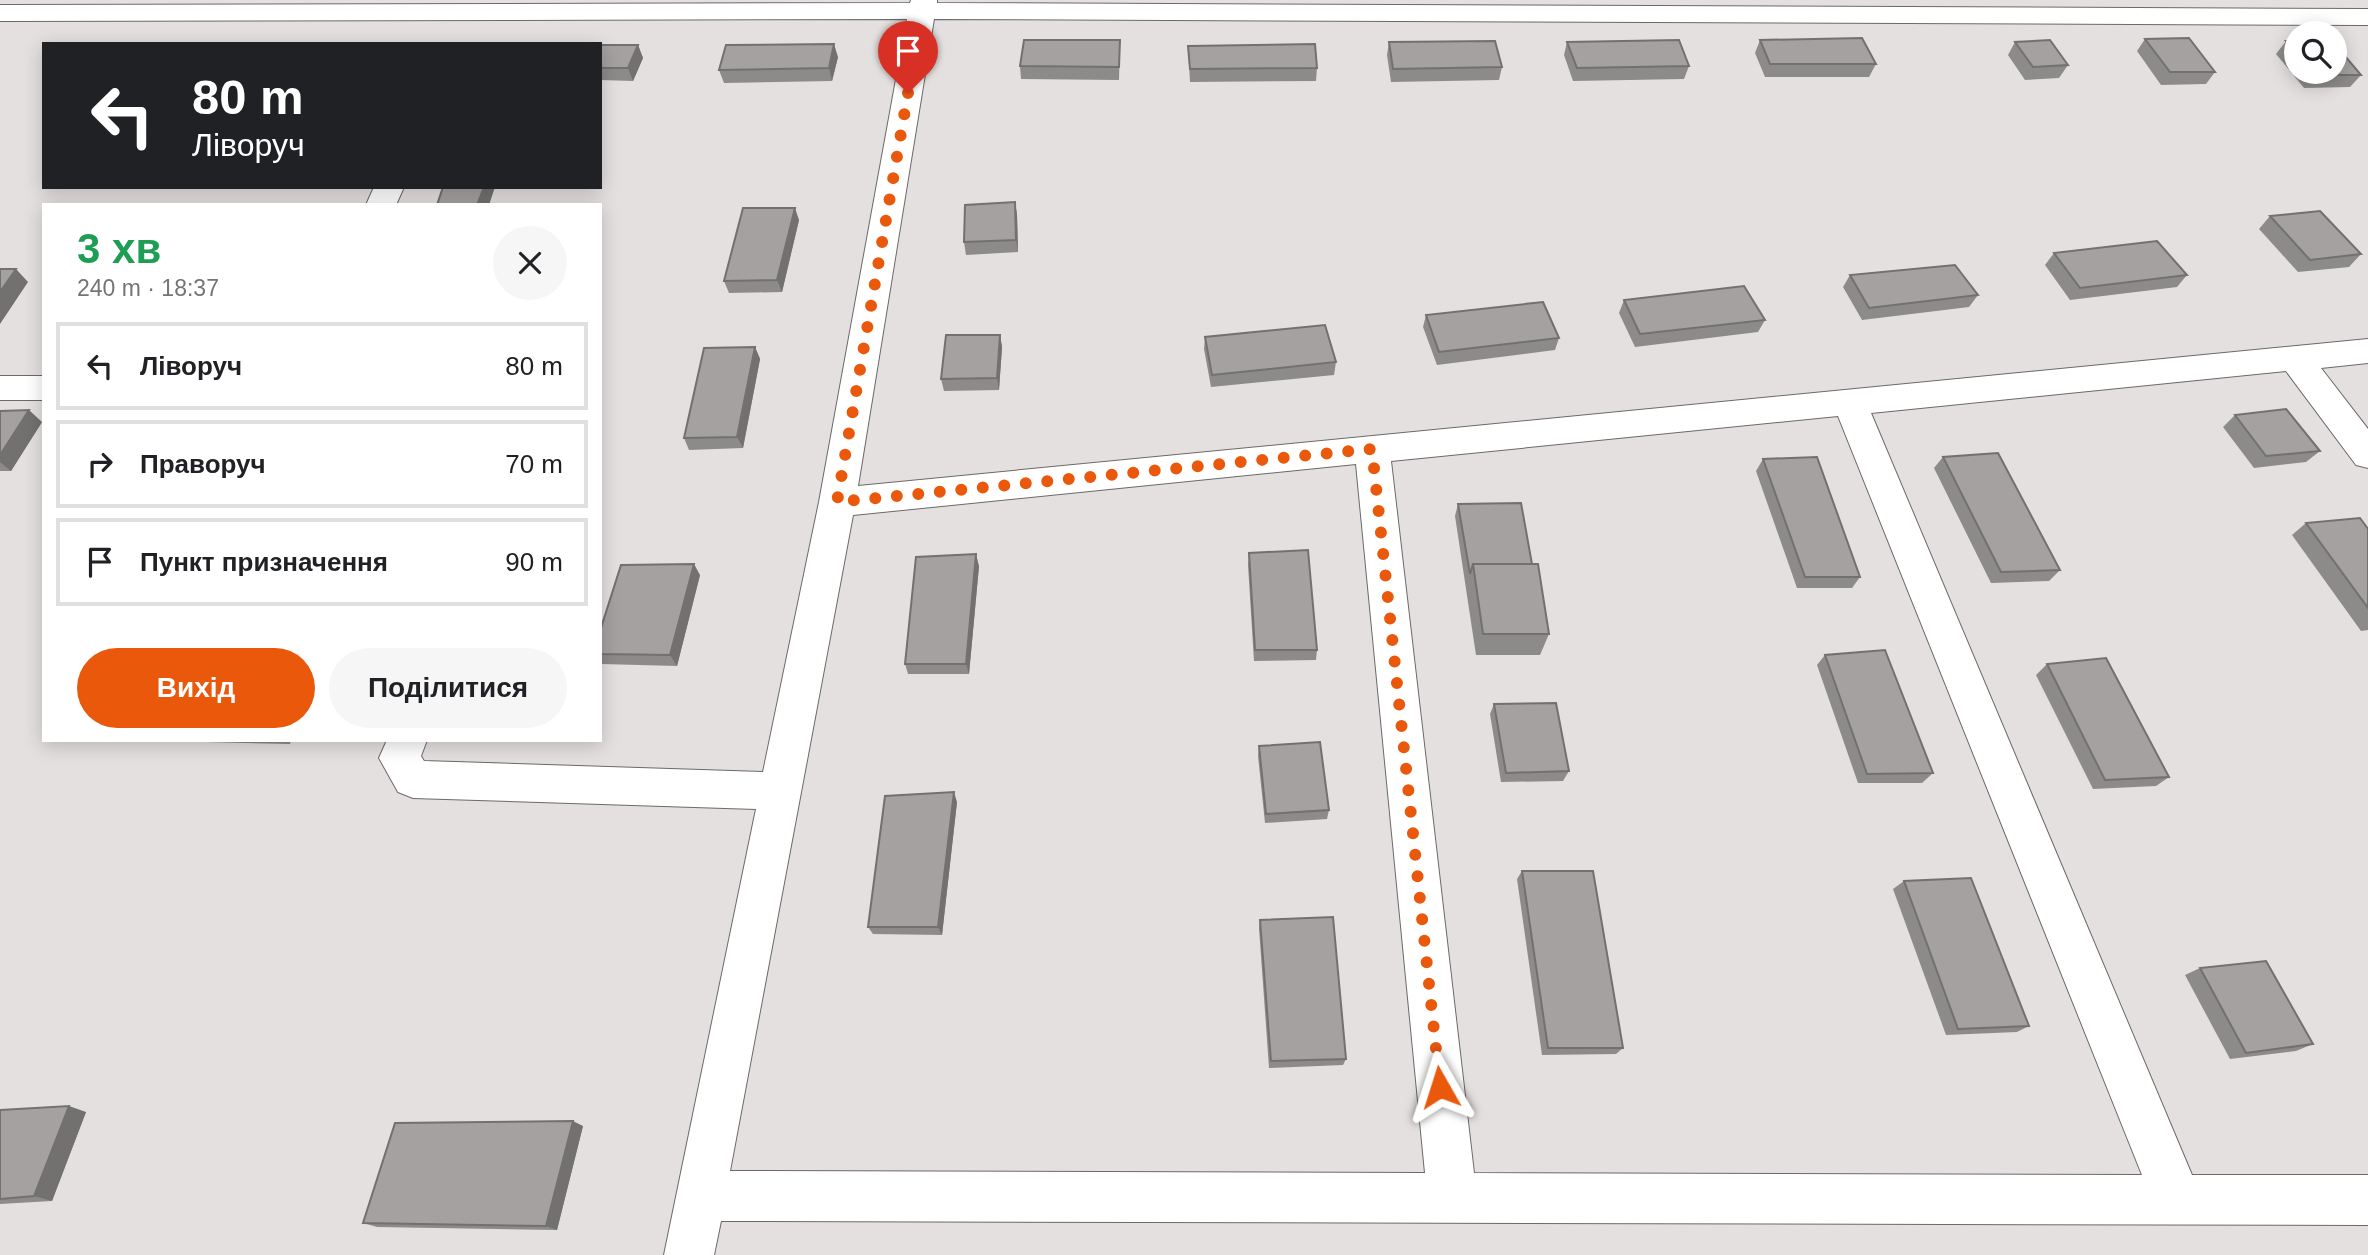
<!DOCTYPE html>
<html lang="uk">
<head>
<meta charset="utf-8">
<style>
	body { margin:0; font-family:Arial,sans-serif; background:#f6f6f6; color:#202124; height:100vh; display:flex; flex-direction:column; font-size:26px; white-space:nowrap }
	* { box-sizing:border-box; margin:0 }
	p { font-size:23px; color:#757577 }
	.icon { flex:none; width:38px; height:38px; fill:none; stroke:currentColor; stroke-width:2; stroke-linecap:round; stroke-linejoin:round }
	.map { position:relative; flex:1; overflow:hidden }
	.side { position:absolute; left:42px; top:203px; width:560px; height:539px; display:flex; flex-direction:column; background:#fff; border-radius:0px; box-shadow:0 4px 18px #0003 }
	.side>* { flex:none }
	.top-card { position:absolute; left:42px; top:42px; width:560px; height:147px; border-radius:0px; box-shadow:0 4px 18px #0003; background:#202124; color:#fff; overflow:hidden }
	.fabs { position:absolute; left:2284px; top:21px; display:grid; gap:14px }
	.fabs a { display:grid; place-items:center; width:63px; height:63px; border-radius:50%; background:#fff; box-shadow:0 4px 18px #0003; font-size:35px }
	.pin { position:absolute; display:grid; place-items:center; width:60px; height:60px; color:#fff; margin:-72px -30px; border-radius:50% 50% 50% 0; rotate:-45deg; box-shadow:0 0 7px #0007 }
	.pin .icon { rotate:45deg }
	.me { position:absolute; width:77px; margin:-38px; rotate:354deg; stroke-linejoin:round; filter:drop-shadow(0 0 5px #0008) }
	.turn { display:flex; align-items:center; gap:24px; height:147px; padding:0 35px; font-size:32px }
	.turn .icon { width:91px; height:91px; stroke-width:2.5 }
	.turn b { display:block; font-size:49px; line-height:60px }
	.round { display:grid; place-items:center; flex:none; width:74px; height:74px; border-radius:37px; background:#f6f6f6 }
	.head { display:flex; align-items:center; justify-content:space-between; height:119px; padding:0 35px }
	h1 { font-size:42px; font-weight:700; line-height:52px; color:#1e9e55 }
	.cta { display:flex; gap:14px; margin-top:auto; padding:14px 35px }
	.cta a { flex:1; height:80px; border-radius:42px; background:#ea580c; color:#fff; font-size:28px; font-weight:700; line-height:80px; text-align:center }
	.cta a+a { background:#f6f6f6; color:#202124 }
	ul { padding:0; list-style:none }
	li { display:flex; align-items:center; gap:21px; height:88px; margin:0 14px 10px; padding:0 21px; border:4px solid #e0e0e0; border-radius:0px }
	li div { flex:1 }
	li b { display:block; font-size:26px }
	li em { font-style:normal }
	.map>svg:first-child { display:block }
</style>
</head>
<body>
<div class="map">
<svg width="2368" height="1255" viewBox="0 0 2368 1255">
	<rect width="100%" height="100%" fill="#e4e0df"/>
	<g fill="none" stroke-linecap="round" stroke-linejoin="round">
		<defs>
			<path id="street" d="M 911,0 L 937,0 L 937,3 L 2368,9 L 2368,25 L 934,19 L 858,486 L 2368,339 L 2368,363 L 2321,368 L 2368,429 L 2368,468 L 2356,465 L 2286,371 L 1871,413 L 2192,1175 L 2368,1175 L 2368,1225 L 721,1221 L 714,1255 L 664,1255 L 756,809 L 413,798 L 398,792 L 379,758 L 387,740 L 427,740 L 421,756 L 424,761 L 763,772 L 819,502 L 907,19 L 0,21 L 0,5 L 910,3 ZM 1838,416 L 2142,1175 L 1474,1173 L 1391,461 ZM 1356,464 L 1425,1173 L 730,1171 L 853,515 Z
				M 374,187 L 404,187 L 396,205 L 366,205 Z
				M 0,376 L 44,376 L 44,400 L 0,400 Z"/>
		</defs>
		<use href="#street" stroke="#6c6968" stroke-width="2"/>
		<use href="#street" fill="#fff" fill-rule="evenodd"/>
	</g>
	<path fill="#8d8a8a" d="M 2145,39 L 2215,72 L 2206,84 L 2161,85 L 2137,51 Z
		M 1120,40 L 1119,80 L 1021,79 L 1020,66 Z
		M 1760,40 L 1876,64 L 1869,77 L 1765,77 L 1755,53 Z
		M 2286,41 L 2296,41 L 2296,72 L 2334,72 L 2361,75 L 2350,87 L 2304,88 L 2276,54 Z
		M 1389,42 L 1502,67 L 1499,80 L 1391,82 L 1387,55 Z
		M 1567,42 L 1689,66 L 1684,79 L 1573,81 L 1564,55 Z
		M 2015,42 L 2068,65 L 2059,78 L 2025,80 L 2008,55 Z
		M 600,45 L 638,45 L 643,58 L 633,81 L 600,80 Z
		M 1188,46 L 1317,68 L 1316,81 L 1190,82 Z
		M 838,57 L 832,81 L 724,83 L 719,70 Z
		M 1015,202 L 1017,215 L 1018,252 L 966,255 L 964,242 Z
		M 2270,216 L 2361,254 L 2349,267 L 2298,272 L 2259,229 Z
		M 799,220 L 782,292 L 729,293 L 724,281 Z
		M 2054,253 L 2187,275 L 2177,287 L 2070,300 L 2045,265 Z
		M 1850,275 L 1978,295 L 1969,307 L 1862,320 L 1843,287 Z
		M 1624,300 L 1765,320 L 1758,332 L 1635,347 L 1619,313 Z
		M 1426,315 L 1559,338 L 1555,350 L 1437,365 L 1423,327 Z
		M 1000,335 L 1002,347 L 999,390 L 944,391 L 941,379 Z
		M 1205,337 L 1336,362 L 1334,375 L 1211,387 L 1204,349 Z
		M 755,347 L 760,359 L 743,448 L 689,450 L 684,438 Z
		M 0,411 L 42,422 L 11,471 L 0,471 Z
		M 2235,415 L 2320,451 L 2306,462 L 2254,468 L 2223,427 Z
		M 1943,457 L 2060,570 L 2049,581 L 1991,583 L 1934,468 Z
		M 1763,459 L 1860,577 L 1852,588 L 1797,588 L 1756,471 Z
		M 1458,504 L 1532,564 L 1549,634 L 1540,655 L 1476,655 L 1455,516 Z
		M 2306,523 L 2368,529 L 2368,630 L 2361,631 L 2292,535 Z
		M 1249,553 L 1317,650 L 1316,660 L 1254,661 L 1248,565 Z
		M 979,566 L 969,674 L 908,674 L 905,664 Z
		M 700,575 L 677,666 L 601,664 L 600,631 Z
		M 1825,655 L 1933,773 L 1922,783 L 1858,783 L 1817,665 Z
		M 2047,664 L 2169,777 L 2156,786 L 2093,789 L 2036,675 Z
		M 1494,704 L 1569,771 L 1563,781 L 1501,782 L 1490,714 Z
		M 204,740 L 291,740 L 290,744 L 206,742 Z
		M 1259,746 L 1329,810 L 1327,819 L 1265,823 L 1258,756 Z
		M 957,802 L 942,935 L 873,934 L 868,927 Z
		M 1522,871 L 1623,1048 L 1616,1054 L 1542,1055 L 1517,879 Z
		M 1904,881 L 2029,1026 L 2017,1032 L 1946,1035 L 1893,889 Z
		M 1260,920 L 1346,1059 L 1343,1065 L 1269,1068 L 1259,928 Z
		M 2200,968 L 2313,1044 L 2296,1051 L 2230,1059 L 2185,975 Z
		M 0,1110 L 86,1112 L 52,1201 L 0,1204 Z
		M 583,1126 L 557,1230 L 377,1227 L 363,1223 Z"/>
	<path fill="#737170" d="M 834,44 L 838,57 L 832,81 L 829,68 Z
		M 638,45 L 643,58 L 633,81 L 628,68 Z
		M 484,187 L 495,187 L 489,205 L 477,205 Z
		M 1015,202 L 1017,215 L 1018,252 L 1016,240 Z
		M 795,208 L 799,220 L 782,292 L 777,280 Z
		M 16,269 L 28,282 L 0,324 L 0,292 Z
		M 1000,335 L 1002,347 L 999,390 L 997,378 Z
		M 755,347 L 760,359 L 743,448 L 737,437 Z
		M 29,410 L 42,422 L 11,471 L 0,462 L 0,455 Z
		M 976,554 L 979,566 L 969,674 L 966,664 Z
		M 694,564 L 700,575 L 677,666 L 670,655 Z
		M 954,792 L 957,802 L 942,935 L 938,927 Z
		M 69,1106 L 86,1112 L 52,1201 L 34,1196 Z
		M 573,1121 L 583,1126 L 557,1230 L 546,1226 Z"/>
	<path fill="#a4a1a0" stroke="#737170" stroke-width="2" d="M 1862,38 L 1876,64 L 1770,64 L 1760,40 Z
		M 2189,38 L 2215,72 L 2170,72 L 2145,39 Z
		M 1024,40 L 1120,40 L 1119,67 L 1020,66 Z
		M 1679,40 L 1689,66 L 1577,68 L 1567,42 Z
		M 2050,40 L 2068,65 L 2033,67 L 2015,42 Z
		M 1495,41 L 1502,67 L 1393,69 L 1389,42 Z
		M 2286,41 L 2296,41 L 2296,53 Z
		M 2334,43 L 2361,75 L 2314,75 L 2311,72 L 2334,72 Z
		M 834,44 L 829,68 L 719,70 L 726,45 Z
		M 1315,44 L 1317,68 L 1190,69 L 1188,46 Z
		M 600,45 L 638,45 L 628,68 L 600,68 Z
		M 443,187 L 484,187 L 477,205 L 437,205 Z
		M 1015,202 L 1016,240 L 964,242 L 965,205 Z
		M 743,208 L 795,208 L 777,280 L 724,281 Z
		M 2320,211 L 2361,254 L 2310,260 L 2270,216 Z
		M 2157,241 L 2187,275 L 2080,288 L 2054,253 Z
		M 1955,265 L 1978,295 L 1869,308 L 1850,275 Z
		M 0,269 L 16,269 L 0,292 Z
		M 1744,286 L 1765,320 L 1640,334 L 1624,300 Z
		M 1543,302 L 1559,338 L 1439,352 L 1426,315 Z
		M 1325,325 L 1336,362 L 1212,375 L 1205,337 Z
		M 946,335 L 1000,335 L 997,378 L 941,379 Z
		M 755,347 L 737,437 L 684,438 L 704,348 Z
		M 2286,409 L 2320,451 L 2266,456 L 2235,415 Z
		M 29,410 L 0,455 L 0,411 Z
		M 1998,453 L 2060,570 L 2001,572 L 1943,457 Z
		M 1817,457 L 1860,577 L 1805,577 L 1763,459 Z
		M 1521,503 L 1532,564 L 1473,564 L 1470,574 L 1458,504 Z
		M 2360,518 L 2368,529 L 2368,608 L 2306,523 Z
		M 1308,550 L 1317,650 L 1255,650 L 1249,553 Z
		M 976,554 L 966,664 L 905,664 L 916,557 Z
		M 694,564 L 670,655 L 600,654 L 600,631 L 621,565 Z
		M 1473,564 L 1538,564 L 1549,634 L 1483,634 Z
		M 1885,650 L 1933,773 L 1867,774 L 1825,655 Z
		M 2106,658 L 2169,777 L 2105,780 L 2047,664 Z
		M 1556,703 L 1569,771 L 1506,773 L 1494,704 Z
		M 1320,742 L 1329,810 L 1266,814 L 1259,746 Z
		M 954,792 L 938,927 L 868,927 L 885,796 Z
		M 1522,871 L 1593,871 L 1623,1048 L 1548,1048 Z
		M 1971,878 L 2029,1026 L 1958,1029 L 1904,881 Z
		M 1333,917 L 1346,1059 L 1271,1061 L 1260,920 Z
		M 2266,961 L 2313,1044 L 2246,1053 L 2200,968 Z
		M 69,1106 L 34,1196 L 0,1199 L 0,1110 Z
		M 573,1121 L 546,1226 L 363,1223 L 395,1123 Z"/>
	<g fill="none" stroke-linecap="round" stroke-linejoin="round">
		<path stroke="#ea580c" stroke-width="12" stroke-dasharray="0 21.6" d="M 908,93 L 837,502 L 1372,449 L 1440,1087"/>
	</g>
</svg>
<div class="fabs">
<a><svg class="icon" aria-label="search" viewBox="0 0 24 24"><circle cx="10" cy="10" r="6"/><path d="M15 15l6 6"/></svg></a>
</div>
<div class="pin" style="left:908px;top:93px;background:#d93025"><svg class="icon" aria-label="arrive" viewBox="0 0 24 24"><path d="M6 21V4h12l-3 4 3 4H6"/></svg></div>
<svg class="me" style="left:1440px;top:1087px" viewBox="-20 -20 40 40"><path d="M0-17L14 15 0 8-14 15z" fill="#ea580c" stroke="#fff" stroke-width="4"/></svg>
<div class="top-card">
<div class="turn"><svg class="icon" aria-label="left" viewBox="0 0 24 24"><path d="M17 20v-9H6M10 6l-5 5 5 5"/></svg><div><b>80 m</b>Ліворуч</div></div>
</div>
<section class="side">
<div class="head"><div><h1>3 хв</h1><p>240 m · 18:37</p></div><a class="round"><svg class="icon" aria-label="close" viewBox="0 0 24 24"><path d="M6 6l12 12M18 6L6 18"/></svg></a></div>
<ul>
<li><svg class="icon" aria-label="left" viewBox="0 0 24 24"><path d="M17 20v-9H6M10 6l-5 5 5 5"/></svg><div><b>Ліворуч</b></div><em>80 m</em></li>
<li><svg class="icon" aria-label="right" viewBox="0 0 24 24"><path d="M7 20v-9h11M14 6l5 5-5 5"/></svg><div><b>Праворуч</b></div><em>70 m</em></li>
<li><svg class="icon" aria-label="arrive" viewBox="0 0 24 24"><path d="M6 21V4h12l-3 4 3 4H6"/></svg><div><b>Пункт призначення</b></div><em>90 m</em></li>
</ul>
<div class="cta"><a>Вихід</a><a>Поділитися</a></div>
</section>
</div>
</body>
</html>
